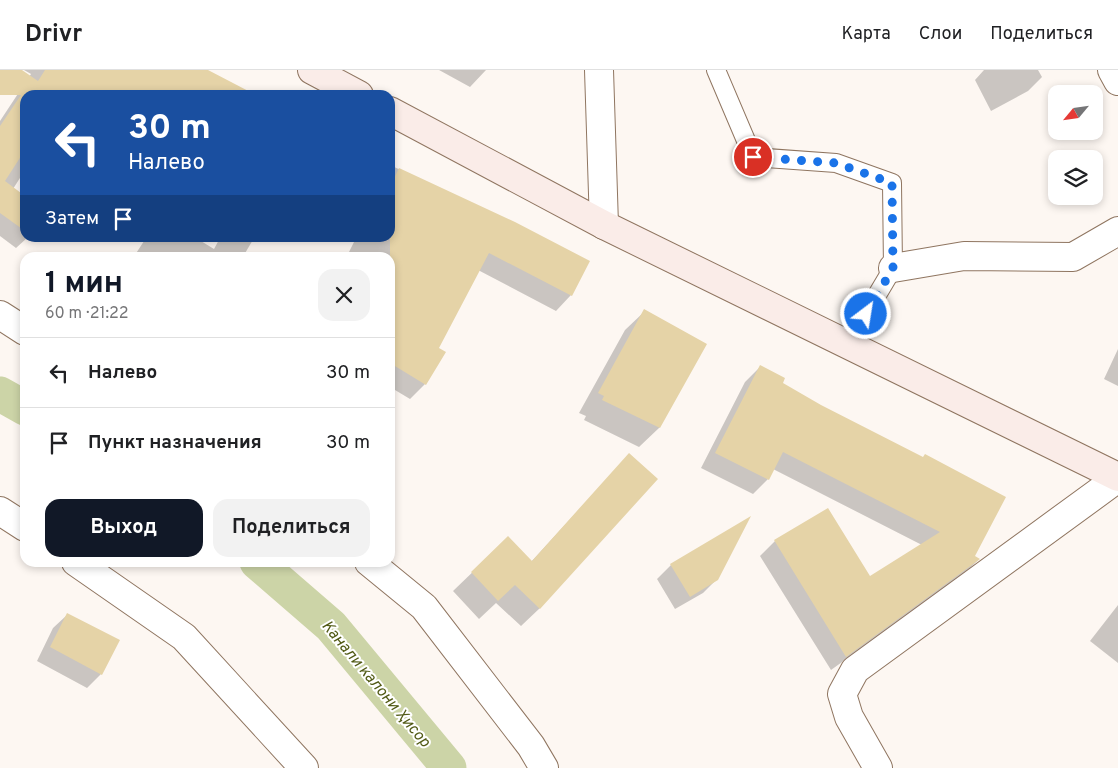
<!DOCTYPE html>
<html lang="ru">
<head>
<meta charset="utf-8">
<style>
	body { margin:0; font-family:Overpass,sans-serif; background:#f2f2f2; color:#202124; height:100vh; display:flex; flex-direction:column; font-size:19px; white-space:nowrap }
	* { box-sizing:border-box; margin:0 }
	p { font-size:16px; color:#757577 }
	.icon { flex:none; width:28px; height:28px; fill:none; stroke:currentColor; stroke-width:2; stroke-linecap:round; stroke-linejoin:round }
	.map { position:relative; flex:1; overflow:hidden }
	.details { position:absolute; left:20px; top:182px; width:375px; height:315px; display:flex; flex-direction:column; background:#fff; border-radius:15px; box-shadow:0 2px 8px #0003 }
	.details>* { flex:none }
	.guide { position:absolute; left:20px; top:20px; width:375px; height:152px; border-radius:15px; box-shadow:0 2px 8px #0003; background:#1a4fa0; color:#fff; overflow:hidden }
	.needle { width:32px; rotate:241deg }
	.tools { position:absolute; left:1048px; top:15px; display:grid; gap:10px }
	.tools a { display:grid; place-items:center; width:55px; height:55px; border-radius:10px; background:#fff; box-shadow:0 2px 8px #0003; font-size:25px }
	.pin { position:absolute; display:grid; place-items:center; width:42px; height:42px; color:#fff; margin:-21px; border:2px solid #fff; border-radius:50%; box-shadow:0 1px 5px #0007 }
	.me { position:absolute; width:55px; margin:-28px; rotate:31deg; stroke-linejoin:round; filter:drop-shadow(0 0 4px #0008) }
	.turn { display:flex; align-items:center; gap:18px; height:105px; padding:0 25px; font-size:22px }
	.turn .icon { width:65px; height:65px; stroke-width:2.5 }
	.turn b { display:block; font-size:35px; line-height:42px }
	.then { display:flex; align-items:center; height:48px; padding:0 25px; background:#0003; gap:10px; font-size:19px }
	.round { display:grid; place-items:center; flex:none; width:52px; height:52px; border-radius:15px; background:#f2f2f2 }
	.head { display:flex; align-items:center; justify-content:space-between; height:85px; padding:0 25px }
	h1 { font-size:30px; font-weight:700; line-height:38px; color:#111827 }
	.cta { display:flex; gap:10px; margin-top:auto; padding:10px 25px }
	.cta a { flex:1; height:58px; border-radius:15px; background:#111827; color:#fff; font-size:20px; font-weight:700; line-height:58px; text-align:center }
	.cta a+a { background:#f2f2f2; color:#202124 }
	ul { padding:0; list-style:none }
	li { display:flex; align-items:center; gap:15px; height:70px; padding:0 25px; border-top:1px solid #e0e0e0 }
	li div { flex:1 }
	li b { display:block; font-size:19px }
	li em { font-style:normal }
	header { display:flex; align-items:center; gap:30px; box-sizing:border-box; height:70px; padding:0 25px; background:#fff; border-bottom:1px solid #e0e0e0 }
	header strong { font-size:24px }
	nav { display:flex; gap:28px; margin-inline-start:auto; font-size:18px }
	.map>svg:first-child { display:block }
</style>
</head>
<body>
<header>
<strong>Drivr</strong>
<nav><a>Карта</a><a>Слои</a><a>Поделиться</a></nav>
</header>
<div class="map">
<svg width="1118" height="698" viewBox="0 0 1118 698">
	<rect width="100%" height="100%" fill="#fdf7f2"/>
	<path fill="#0003" d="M 24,0 L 159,0 L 147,25 L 25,25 L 25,100 L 13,119 L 25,128 L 25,168 L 27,168 L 16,178 L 0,166 L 0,51 L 31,4 Z
		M 439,0 L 486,0 L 470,17 Z
		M 984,0 L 1038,0 L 1042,7 L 1028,21 L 991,41 L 975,10 Z
		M 390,95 L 514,153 L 588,192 L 571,225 L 556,241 L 478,200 L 437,278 L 425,314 L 410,329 L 390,317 L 390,188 L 346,188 L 356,168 L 390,168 Z
		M 146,168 L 196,168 L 214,179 L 220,168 L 254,168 L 244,185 L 250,188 L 133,188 Z
		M 645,241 L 705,274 L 659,358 L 639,377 L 584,350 L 586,346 L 579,343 L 625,260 Z
		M 1118,279 L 1118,316 L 1104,309 Z
		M 760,297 L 978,490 L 964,504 L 831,600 L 760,486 L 775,471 L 870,508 L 922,475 L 773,399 L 768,409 L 753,424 L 701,398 L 745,312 Z
		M 629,385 L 540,538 L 521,556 L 496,533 L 479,549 L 453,521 L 508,468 L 531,492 Z
		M 671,495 L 717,509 L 703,523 L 675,539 L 657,509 Z
		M 1118,535 L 1118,593 L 1090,571 Z
		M 67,545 L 101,604 L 87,618 L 37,591 L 53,558 Z"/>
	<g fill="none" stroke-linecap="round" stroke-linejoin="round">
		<path stroke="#ccd4a7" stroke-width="35" d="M 0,324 L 25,338
			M 257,492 L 331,556 L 449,698"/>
	</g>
	<path fill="#e5d3a7" d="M 0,0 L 22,0 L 38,11 L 45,0 L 208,0 L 256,25 L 25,25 L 25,80 L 5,111 L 25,126 L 25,161 L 0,143 L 0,56 L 21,25 L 0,25 Z
		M 399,98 L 515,152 L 590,191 L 572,226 L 489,183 L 439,278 L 446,282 L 426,315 L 390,293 L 390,117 Z
		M 644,239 L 707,274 L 660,358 L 602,330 L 604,326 L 598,323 Z
		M 760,295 L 785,308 L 783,313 L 821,335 L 923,387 L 925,384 L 1006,427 L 975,486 L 980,489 L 846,587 L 774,470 L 828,438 L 870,506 L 940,462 L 783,382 L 769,410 L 715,383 Z
		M 629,383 L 658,409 L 540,539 L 515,515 L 498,531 L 471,502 L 508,466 L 532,491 Z
		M 751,446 L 718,510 L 690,527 L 670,494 Z
		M 67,543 L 120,570 L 102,605 L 50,577 Z"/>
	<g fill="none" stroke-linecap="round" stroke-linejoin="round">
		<defs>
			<path id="lane" d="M 716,0 L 753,87 L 836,93 L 892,113 L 893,198 L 848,274"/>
			<path id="street" d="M 599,0 L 604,155
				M 1112,0 L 1118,11
				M 893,198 L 964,186 L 1073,187 L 1118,161
				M 0,245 L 25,261
				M 0,441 L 25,457
				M 76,492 L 184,567 L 304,698
				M 369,492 L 424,537 L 531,676 L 544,698
				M 878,698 L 849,647 L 842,624 L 855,600 L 1118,408"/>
			<path id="secondary" d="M 312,0 L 359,25
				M 390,41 L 604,155 L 1118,407"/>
		</defs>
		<use href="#lane" stroke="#8f7560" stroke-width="20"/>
		<use href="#street" stroke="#8f7560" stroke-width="30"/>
		<use href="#secondary" stroke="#8f7560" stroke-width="30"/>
		<use href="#lane" stroke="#fff" stroke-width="18"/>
		<use href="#street" stroke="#fff" stroke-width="28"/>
		<use href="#secondary" stroke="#faece8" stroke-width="28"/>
	</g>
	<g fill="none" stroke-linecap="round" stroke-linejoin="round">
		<path stroke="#1a73e8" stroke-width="9" stroke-dasharray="0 16.2" d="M 753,87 L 836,93 L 892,113 L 893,198 L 866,244"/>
	</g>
	<g text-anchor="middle" stroke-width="4" stroke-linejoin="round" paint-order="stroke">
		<g font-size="16" font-style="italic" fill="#515a15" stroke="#fff">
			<text transform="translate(377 613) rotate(50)" y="6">Канали калони Ҳисор</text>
		</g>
	</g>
</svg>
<div class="tools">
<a><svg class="needle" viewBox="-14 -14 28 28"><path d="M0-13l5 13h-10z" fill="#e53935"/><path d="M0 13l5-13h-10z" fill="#757577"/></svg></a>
<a><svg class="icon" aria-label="layers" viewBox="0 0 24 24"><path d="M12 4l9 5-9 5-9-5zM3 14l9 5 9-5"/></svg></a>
</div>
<div class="pin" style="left:753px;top:87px;background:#d93025"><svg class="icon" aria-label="arrive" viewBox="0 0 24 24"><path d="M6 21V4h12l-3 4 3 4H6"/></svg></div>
<svg class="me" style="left:866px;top:244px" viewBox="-20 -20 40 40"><circle r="17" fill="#1a73e8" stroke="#fff" stroke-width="3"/><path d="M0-11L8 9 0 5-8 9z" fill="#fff"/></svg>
<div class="guide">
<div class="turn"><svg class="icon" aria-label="left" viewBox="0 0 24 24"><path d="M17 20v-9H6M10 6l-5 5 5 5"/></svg><div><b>30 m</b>Налево</div></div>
<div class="then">Затем<svg class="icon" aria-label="arrive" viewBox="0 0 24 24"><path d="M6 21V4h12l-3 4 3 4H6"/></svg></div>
</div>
<section class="details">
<div class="head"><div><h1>1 мин</h1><p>60 m · 21:22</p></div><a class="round"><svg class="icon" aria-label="close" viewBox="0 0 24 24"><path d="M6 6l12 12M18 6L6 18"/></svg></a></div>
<ul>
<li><svg class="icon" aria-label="left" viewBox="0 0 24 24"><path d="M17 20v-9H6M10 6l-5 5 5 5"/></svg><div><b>Налево</b></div><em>30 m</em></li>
<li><svg class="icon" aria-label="arrive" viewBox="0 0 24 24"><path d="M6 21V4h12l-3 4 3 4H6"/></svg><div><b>Пункт назначения</b></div><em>30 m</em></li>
</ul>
<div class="cta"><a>Выход</a><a>Поделиться</a></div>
</section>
</div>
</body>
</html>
